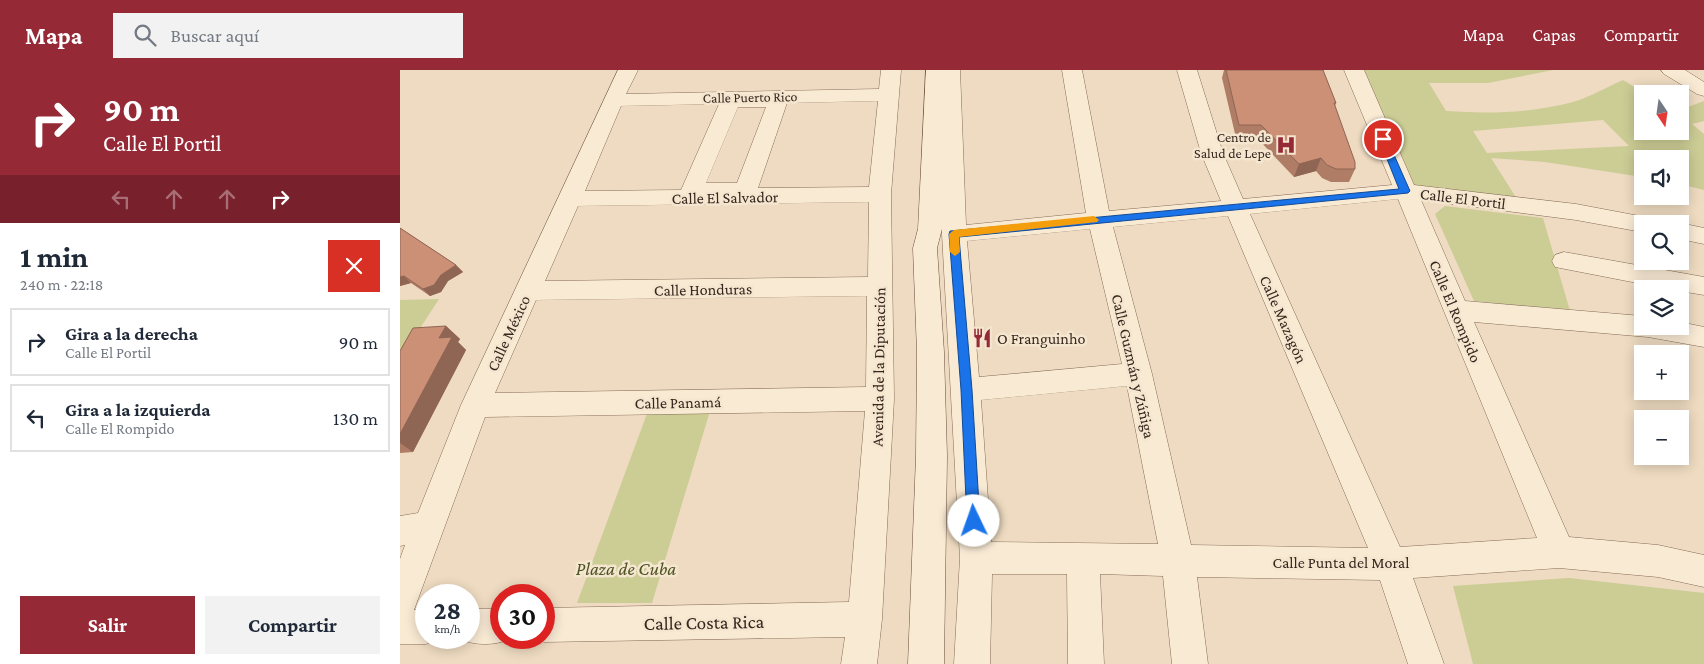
<!DOCTYPE html>
<html lang="es">
<head>
<meta charset="utf-8">
<style>
	body { margin:0; font-family:"Crimson Pro",serif; background:#f2f2f3; color:#1f2937; height:100vh; display:flex; flex-direction:column; font-size:19px; white-space:nowrap }
	* { box-sizing:border-box; margin:0 }
	p { font-size:16px; color:#747a83 }
	.icon { flex:none; width:28px; height:28px; fill:none; stroke:currentColor; stroke-width:2; stroke-linecap:round; stroke-linejoin:round }
	.map { position:relative; flex:1; overflow:hidden }
	.panel { display:flex; flex-direction:column; background:#fff; width:400px }
	.panel>* { flex:none }
	.top-card { background:#962936; color:#fff; overflow:hidden }
	.needle { width:32px; rotate:167deg }
	.tools { position:absolute; left:1234px; top:15px; display:grid; gap:10px }
	.tools a { display:grid; place-items:center; width:55px; height:55px; border-radius:0px; background:#fff; box-shadow:0 2px 12px #0003; font-size:25px }
	.speed { position:absolute; left:15px; top:514px; display:flex; gap:10px; font-size:25px; font-weight:700; text-align:center }
	.speed>* { display:grid; place-content:center; width:65px; height:65px; border-radius:50%; background:#fff; box-shadow:0 2px 12px #0003; line-height:1 }
	.speed small { font-size:12px; font-weight:400 }
	.speed .limit { border:8px solid #d22; background:#fff; color:#111 }
	.pin { position:absolute; display:grid; place-items:center; width:42px; height:42px; color:#fff; margin:-21px; border:2px solid #fff; border-radius:50%; box-shadow:0 1px 5px #0007 }
	.me { position:absolute; width:55px; margin:-28px; rotate:357deg; stroke-linejoin:round; filter:drop-shadow(0 0 4px #0008) }
	.turn { display:flex; align-items:center; gap:18px; height:105px; padding:0 20px; font-size:22px }
	.turn .icon { width:65px; height:65px; stroke-width:2.5 }
	.turn b { display:block; font-size:35px; line-height:42px }
	.lanes { display:flex; align-items:center; height:48px; padding:0 20px; background:#0003; justify-content:center; gap:25px; direction:ltr }
	.lanes .off { opacity:.35 }
	.round { display:grid; place-items:center; flex:none; width:52px; height:52px; border-radius:0px; background:#f2f2f3 }
	.overview { display:flex; align-items:center; justify-content:space-between; height:85px; padding:0 20px }
	h1 { font-size:30px; font-weight:700; line-height:38px }
	.button { display:flex; gap:10px; margin-top:auto; padding:10px 20px }
	.button a { flex:1; height:58px; border-radius:0px; background:#962936; color:#fff; font-size:20px; font-weight:700; line-height:58px; text-align:center }
	.button a+a { background:#f2f2f3; color:#1f2937 }
	ul { padding:0; list-style:none }
	li { display:flex; align-items:center; gap:15px; height:68px; margin:0 10px 8px; padding:0 10px; border:2px solid #e0e1e3; border-radius:0px }
	li div { flex:1 }
	li b { display:block; font-size:19px }
	li em { font-style:normal }
	header { display:flex; align-items:center; gap:30px; box-sizing:border-box; height:70px; padding:0 25px; background:#962936; color:#fff }
	header strong { font-size:24px }
	nav { display:flex; gap:28px; margin-inline-start:auto; font-size:18px }
	.search { width:350px; height:45px; background:#f2f2f3; display:flex; align-items:center; gap:12px; box-sizing:border-box; padding:0 18px; border-radius:0px; color:#747a83; font-size:19px }
	main { display:flex; flex:1; min-height:0 }
	.map>svg:first-child { display:block }
</style>
</head>
<body>
<header>
<strong>Mapa</strong>
<div class="search"><svg class="icon" aria-label="search" viewBox="0 0 24 24"><circle cx="10" cy="10" r="6"/><path d="M15 15l6 6"/></svg>Buscar aquí</div>
<nav><a>Mapa</a><a>Capas</a><a>Compartir</a></nav>
</header>
<main>
<section class="panel">
<div class="top-card">
<div class="turn"><svg class="icon" aria-label="right" viewBox="0 0 24 24"><path d="M7 20v-9h11M14 6l5 5-5 5"/></svg><div><b>90 m</b>Calle El Portil</div></div>
<div class="lanes"><svg class="icon off" aria-label="left" viewBox="0 0 24 24"><path d="M17 20v-9H6M10 6l-5 5 5 5"/></svg><svg class="icon off" aria-label="ahead" viewBox="0 0 24 24"><path d="M12 20V5M6 11l6-6 6 6"/></svg><svg class="icon off" aria-label="ahead" viewBox="0 0 24 24"><path d="M12 20V5M6 11l6-6 6 6"/></svg><svg class="icon" aria-label="right" viewBox="0 0 24 24"><path d="M7 20v-9h11M14 6l5 5-5 5"/></svg></div>
</div>
<div class="overview"><div><h1>1 min</h1><p>240 m · 22:18</p></div><a class="round" style="background:#d93025;color:#fff"><svg class="icon" aria-label="close" viewBox="0 0 24 24"><path d="M6 6l12 12M18 6L6 18"/></svg></a></div>
<ul>
<li><svg class="icon" aria-label="right" viewBox="0 0 24 24"><path d="M7 20v-9h11M14 6l5 5-5 5"/></svg><div><b>Gira a la derecha</b><p>Calle El Portil</p></div><em>90 m</em></li>
<li><svg class="icon" aria-label="left" viewBox="0 0 24 24"><path d="M17 20v-9H6M10 6l-5 5 5 5"/></svg><div><b>Gira a la izquierda</b><p>Calle El Rompido</p></div><em>130 m</em></li>
</ul>
<div class="button"><a>Salir</a><a>Compartir</a></div>
</section>
<div class="map">
<svg width="1304" height="594" viewBox="0 0 1304 594">
	<rect width="100%" height="100%" fill="#eedbc1"/>
	<path fill="#cccc95" fill-rule="evenodd" d="M 962,0 L 1153,0 L 1088,13 L 1029,13 L 1046,41 C 1089,44 1131,43 1173,32 C 1190,27 1207,17 1223,10 L 1246,24 L 1242,24 L 1242,61 L 1280,61 L 1280,40 L 1304,31 L 1304,51 L 1292,54 L 1304,64 L 1304,120 L 1280,114 L 1280,89 L 1242,89 L 1242,107 L 1145,92 L 1091,88 L 1117,129 L 1012,115 ZM 1203,50 L 1229,76 L 1087,83 L 1073,61 Z
		M 1045,136 L 1143,148 L 1170,241 L 1074,231 L 1035,144 Z
		M 39,229 L 0,289 L 0,230 Z
		M 248,341 L 310,341 L 252,533 L 177,533 Z
		M 1169,508 L 1304,523 L 1304,594 L 1073,594 L 1053,516 Z"/>
	<g fill="none" stroke-linecap="round" stroke-linejoin="round">
		<defs>
			<path id="street" d="M 218,0 L 238,0 L 226,24 L 479,19 L 481,0 L 501,0 L 491,124 L 494,329 L 482,549 L 477,594 L 441,594 L 445,567 L 144,572 L 132,568 L 144,568 L 144,538 L 449,532 L 465,341 L 85,347 L 14,540 L 26,540 L 26,568 L 39,568 L 26,574 L 0,574 L 0,489 L 5,475 L 0,476 L 0,446 L 18,443 L 61,335 ZM 478,31 L 469,117 L 358,118 L 387,33 ZM 319,34 L 281,120 L 185,121 L 221,36 ZM 338,37 L 366,37 L 337,113 L 306,113 ZM 469,132 L 468,207 L 145,211 L 178,136 ZM 467,226 L 466,317 L 95,323 L 136,230 Z
				M 540,0 L 560,0 L 566,155 L 686,143 L 662,0 L 682,0 L 709,141 L 821,131 L 801,83 L 777,0 L 797,0 L 823,83 L 843,129 L 992,115 L 944,0 L 964,0 L 1014,115 L 1176,134 L 1250,148 L 1254,154 L 1242,154 L 1242,162 L 1176,150 L 1021,130 L 1065,231 L 1242,246 L 1242,256 L 1280,256 L 1280,252 L 1304,257 L 1304,277 L 1248,267 L 1074,252 L 1169,467 L 1258,475 L 1304,485 L 1304,517 L 1258,507 L 1159,498 L 1013,508 L 1044,594 L 1008,594 L 980,510 L 797,507 L 808,594 L 772,594 L 763,506 L 700,504 L 704,594 L 668,594 L 667,504 L 592,504 L 590,594 L 554,594 L 560,488 L 542,164 ZM 998,129 L 1137,468 L 1000,477 L 850,144 ZM 828,146 L 968,478 L 791,475 L 752,304 L 713,157 ZM 690,159 L 722,294 L 579,307 L 567,171 ZM 727,316 L 758,474 L 591,472 L 581,330 Z
				M 1261,0 L 1285,0 L 1304,12 L 1304,26 L 1297,24 L 1264,4 Z
				M 1280,153 L 1304,158 L 1304,174 L 1280,169 L 1280,154 L 1277,154 Z
				M 1164,182 L 1304,207 L 1304,225 L 1280,221 L 1280,219 L 1268,219 L 1155,197 L 1152,191 L 1155,185 Z
				M 69,539 L 101,539 L 101,568 L 113,568 C 95,576 75,576 57,568 L 69,568 Z"/>
			<path id="secondary" d="M 526,0 L 546,0 L 542,159 L 537,178 L 544,282 L 547,386 L 544,594 L 508,594 L 516,386 L 517,282 L 513,178 L 518,159 Z"/>
		</defs>
		<use href="#street" stroke="#876c59" stroke-width="1"/>
		<use href="#secondary" stroke="#694d3c" stroke-width="1"/>
		<use href="#street" fill="#f9ead4" fill-rule="evenodd"/>
		<use href="#secondary" fill="#f9ead4" fill-rule="evenodd"/>
	</g>
	<path fill="#af7c66" d="M 824,0 L 923,0 L 936,33 L 935,36 L 955,99 L 949,112 L 931,112 L 922,108 L 916,101 L 894,107 L 857,68 L 836,68 L 822,8 Z
		M 0,158 L 56,195 L 63,202 L 48,211 L 41,222 L 30,226 L 11,213 L 0,216 Z
		M 46,256 L 60,269 L 58,272 L 66,280 L 13,382 L 0,383 L 0,281 Z"/>
	<path fill="#8f6553" d="M 921,88 L 916,101 L 894,107 L 899,94 Z
		M 56,195 L 63,202 L 48,211 L 41,222 L 30,226 L 23,219 L 41,205 Z
		M 4,206 L 11,213 L 0,216 L 0,207 Z
		M 46,256 L 60,269 L 58,272 L 66,280 L 13,382 L 0,373 L 0,364 L 39,268 Z"/>
	<path fill="#cc9077" stroke="#8f6553" d="M 826,0 L 923,0 L 936,33 L 934,33 L 955,92 L 955,99 L 936,99 L 927,95 L 921,88 L 899,94 L 861,55 L 839,55 Z
		M 0,158 L 56,195 L 41,205 L 34,215 L 23,219 L 4,206 L 0,207 Z
		M 46,256 L 39,268 L 52,267 L 0,364 L 0,281 L 13,258 Z"/>
	<path fill="#1a73e8" stroke="#114b97" d="M 980,67 L 983,67 L 987,69 L 1010,121 L 1008,123 L 559,167 L 572,320 L 580,451 L 578,455 L 574,457 L 569,455 L 567,451 L 561,320 L 549,164 L 550,161 L 999,119 L 979,69 Z"/>
	<path fill="#f59e0b" d="M 694,146 L 699,150 L 697,152 L 559,167 L 560,182 L 555,186 L 550,182 L 549,164 L 554,160 Z"/>
	<defs>
		<symbol id="hospital-bare" viewBox="-9 -9 18 18"><path d="M-5-5h3v3.5h4V-5h3V5h-3V1.5h-4V5h-3Z" fill="#962936" stroke="#f5e6d0" stroke-width="2.5" paint-order="stroke"/></symbol>
		<symbol id="restaurant-bare" viewBox="-9 -9 18 18"><path d="M-5-6h1v4h1v-4h1v4h1v-4h1v5L-1.5 .5V6h-2V.5L-5-1ZM5-6V6H3V1.5H1.5Q1.5-4 5-6Z" fill="#962936" stroke="#f5e6d0" stroke-width="2.5" paint-order="stroke"/></symbol>
	</defs>
	<g fill-rule="evenodd">
		<use href="#hospital-bare" x="872" y="61" width="28" height="28"/>
		<use href="#restaurant-bare" x="568" y="254" width="28" height="28"/>
	</g>
	<g text-anchor="middle" stroke-width="5" stroke-linejoin="round" paint-order="stroke">
		<g font-size="14" fill="#37261d" stroke="#f5e6d0">
			<text transform="translate(350 27) rotate(-1)" y="5">Calle Puerto Rico</text>
		</g>
		<g font-size="14" fill="#37261d" stroke="#f5e6d0" text-anchor="end">
			<text x="871" y="72">Centro de<tspan x="871" dy="16">Salud de Lepe</tspan></text>
		</g>
		<g font-size="16" fill="#37261d" stroke="#f5e6d0">
			<text transform="translate(325 127) rotate(-1)" y="6">Calle El Salvador</text>
			<text transform="translate(1063 128) rotate(7)" y="6">Calle El Portil</text>
			<text transform="translate(303 219) rotate(-1)" y="6">Calle Honduras</text>
			<text transform="translate(1056 241) rotate(67)" y="6">Calle El Rompido</text>
			<text transform="translate(884 249) rotate(66)" y="6">Calle Mazagón</text>
			<text transform="translate(108 263) rotate(-65)" y="6">Calle México</text>
			<text transform="translate(734 296) rotate(77)" y="6">Calle Guzmán y Zúñiga</text>
			<text transform="translate(478 297) rotate(-89)" y="6">Avenida de la Diputación</text>
			<text transform="translate(278 332) rotate(-1)" y="6">Calle Panamá</text>
			<text x="941" y="498">Calle Punta del Moral</text>
		</g>
		<g font-size="16" fill="#37261d" stroke="#f5e6d0" text-anchor="start">
			<text x="597" y="274">O Franguinho</text>
		</g>
		<g font-size="19" font-style="italic" fill="#4d5323" stroke="#f5e6d0">
			<text x="226" y="505">Plaza de Cuba</text>
		</g>
		<g font-size="19" fill="#37261d" stroke="#f5e6d0">
			<text transform="translate(304 552) rotate(-1)" y="7">Calle Costa Rica</text>
		</g>
	</g>
</svg>
<div class="tools">
<a><svg class="needle" viewBox="-14 -14 28 28"><path d="M0-13l5 13h-10z" fill="#e53935"/><path d="M0 13l5-13h-10z" fill="#747a83"/></svg></a>
<a><svg class="icon" aria-label="sound" viewBox="0 0 24 24"><path d="M4 9h4l5-4v14l-5-4H4zM17 9q2 3 0 6"/></svg></a>
<a><svg class="icon" aria-label="search" viewBox="0 0 24 24"><circle cx="10" cy="10" r="6"/><path d="M15 15l6 6"/></svg></a>
<a><svg class="icon" aria-label="layers" viewBox="0 0 24 24"><path d="M12 4l9 5-9 5-9-5zM3 14l9 5 9-5"/></svg></a>
<a>+</a>
<a>−</a>
</div>
<div class="speed"><div>28<small>km/h</small></div><div class="limit">30</div></div>
<div class="pin" style="left:983px;top:69px;background:#d93025"><svg class="icon" aria-label="arrive" viewBox="0 0 24 24"><path d="M6 21V4h12l-3 4 3 4H6"/></svg></div>
<svg class="me" style="left:574px;top:451px" viewBox="-20 -20 40 40"><circle r="19" fill="#fff"/><path d="M0-13L10 11 0 6-10 11z" fill="#1a73e8"/></svg>
</div>
</main>
</body>
</html>
